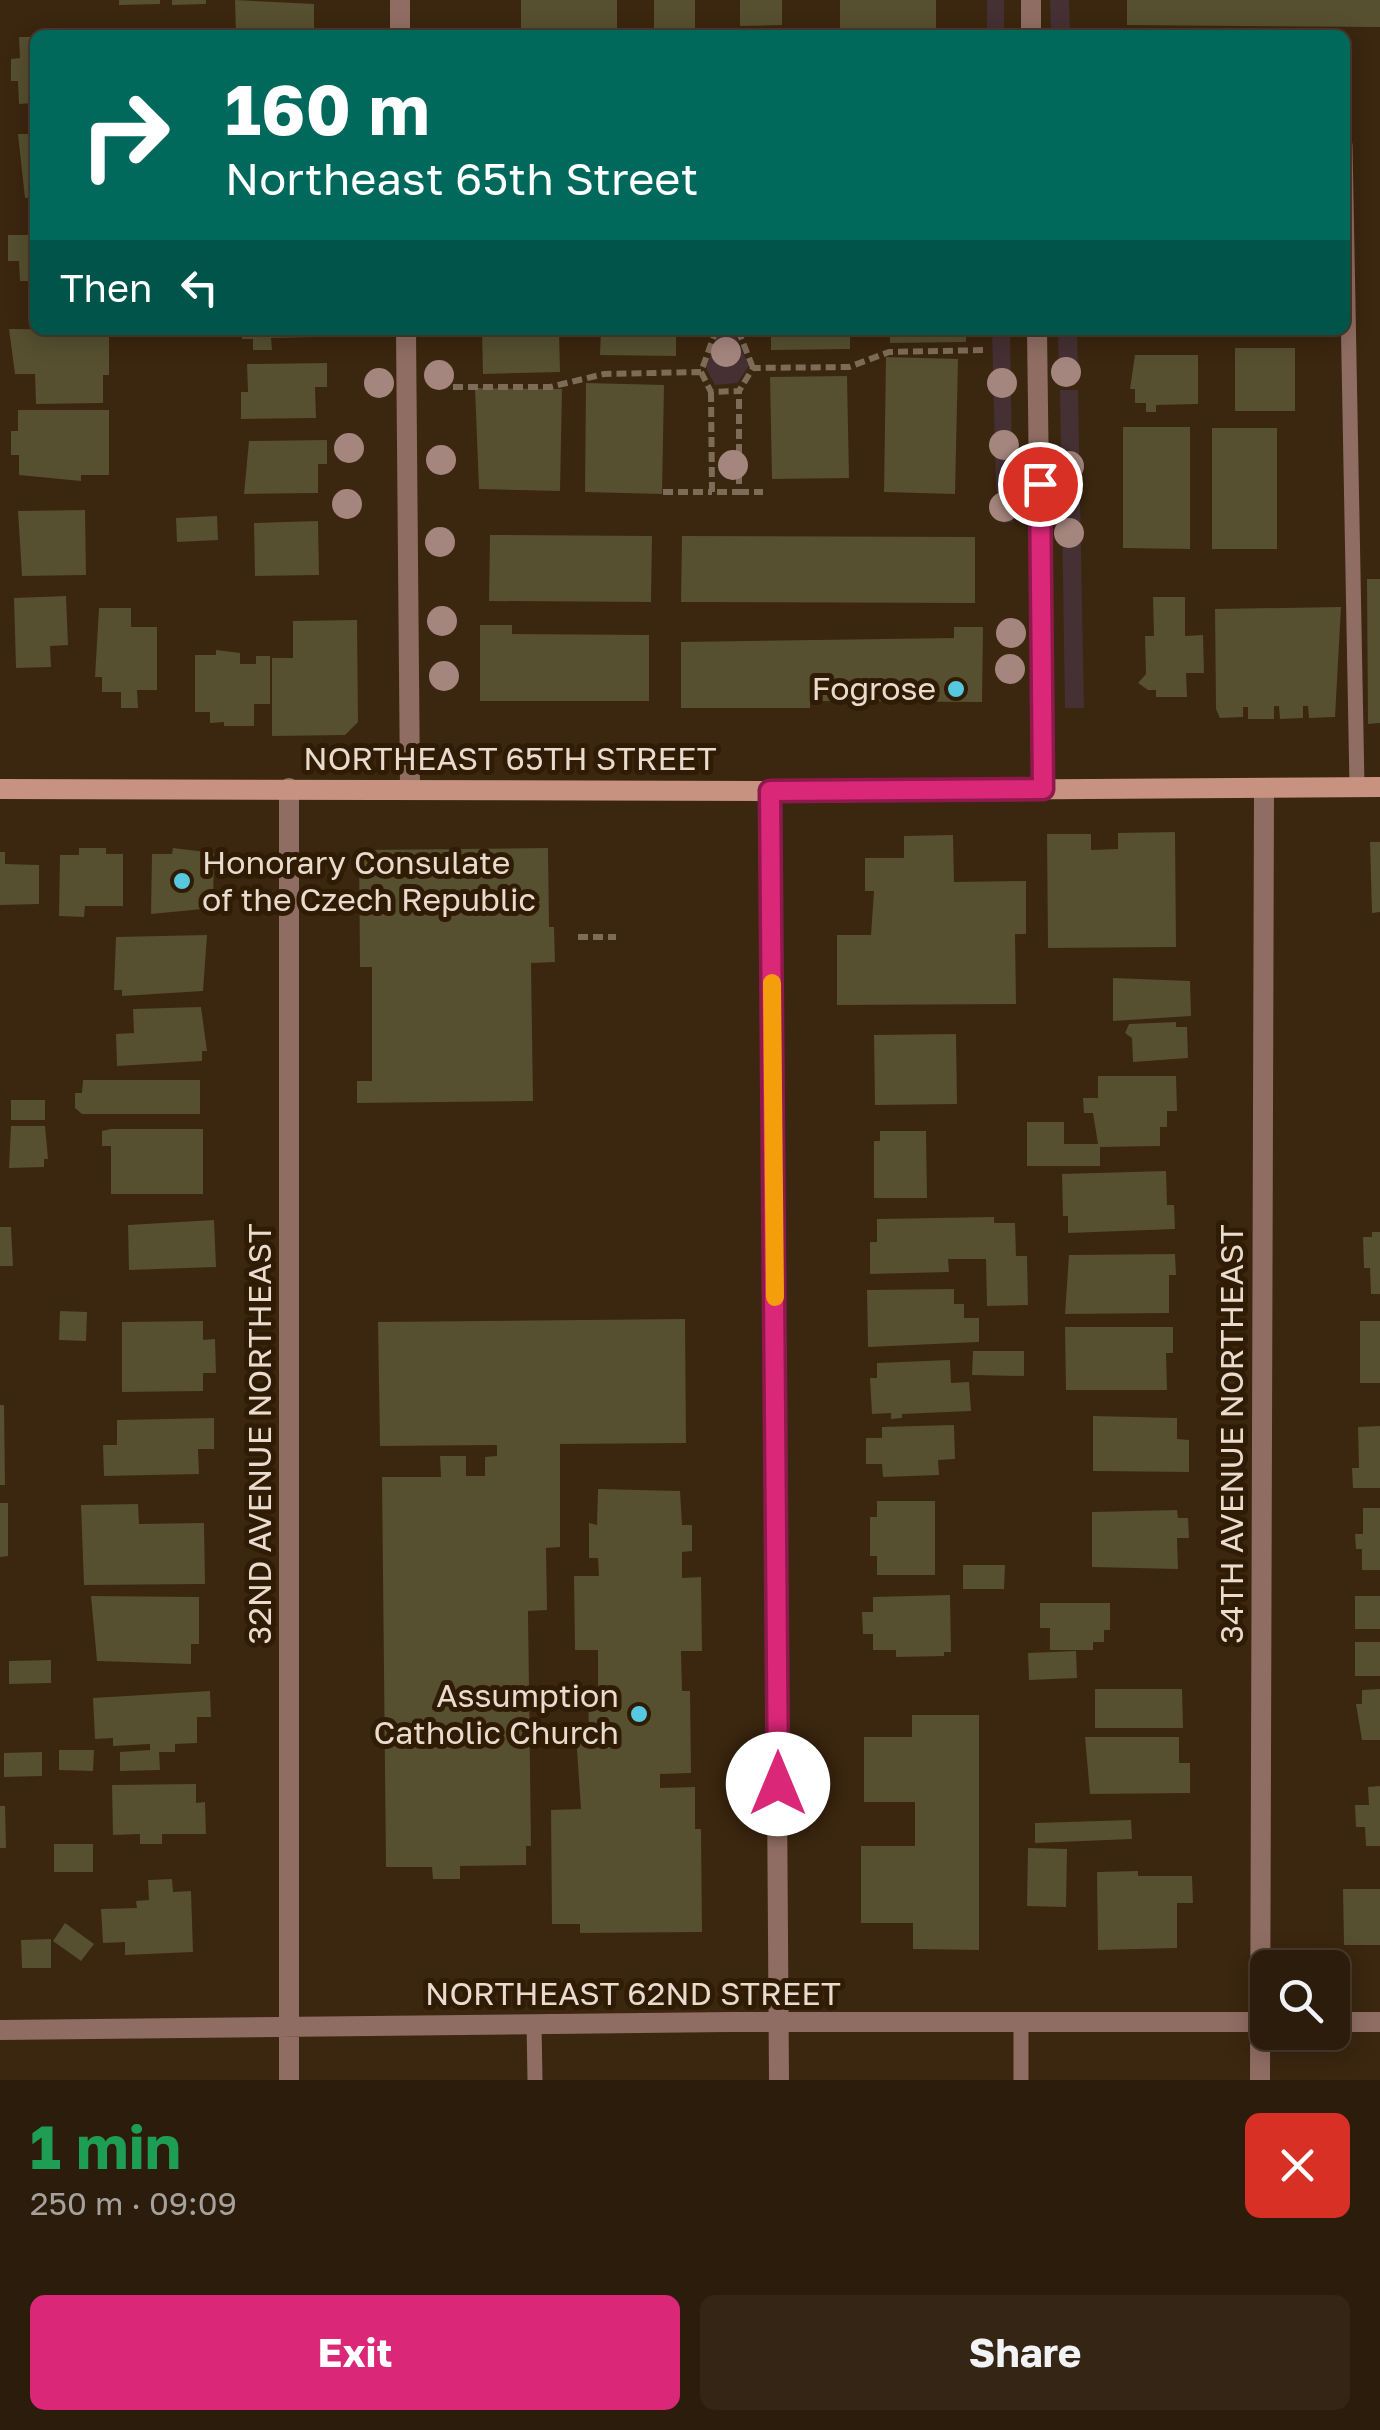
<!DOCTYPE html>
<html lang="en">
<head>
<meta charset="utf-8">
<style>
	body { margin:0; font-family:"Golos Text",sans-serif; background:#342514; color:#f1f3f6; height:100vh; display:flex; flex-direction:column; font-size:38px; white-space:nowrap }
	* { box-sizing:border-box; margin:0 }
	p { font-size:32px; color:#a6a19d }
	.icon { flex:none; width:55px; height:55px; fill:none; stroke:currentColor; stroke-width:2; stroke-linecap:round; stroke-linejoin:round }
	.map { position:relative; height:2080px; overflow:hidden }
	.details { display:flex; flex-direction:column; background:#2c1c0b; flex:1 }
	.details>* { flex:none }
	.banner { position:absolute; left:30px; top:30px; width:1320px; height:305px; border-radius:15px; box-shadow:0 5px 25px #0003,0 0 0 2px #483a2c; background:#00695c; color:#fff; overflow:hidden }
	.tools { position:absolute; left:1250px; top:1950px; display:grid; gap:20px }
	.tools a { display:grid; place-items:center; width:100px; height:100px; border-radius:15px; background:#2c1c0b; box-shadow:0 5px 25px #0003,0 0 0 2px #483a2c; font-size:50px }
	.pin { position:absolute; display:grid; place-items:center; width:85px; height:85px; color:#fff; margin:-42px; border:5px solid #fff; border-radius:50%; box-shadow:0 2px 10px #0007 }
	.me { position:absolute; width:110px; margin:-55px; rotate:0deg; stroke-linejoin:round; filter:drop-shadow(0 0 8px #0008) }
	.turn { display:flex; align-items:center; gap:35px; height:210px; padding:0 30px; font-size:45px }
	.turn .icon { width:130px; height:130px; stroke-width:2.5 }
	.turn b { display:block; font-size:70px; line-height:85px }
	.then { display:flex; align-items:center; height:95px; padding:0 30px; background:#0003; gap:20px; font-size:38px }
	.round { display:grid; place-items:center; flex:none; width:105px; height:105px; border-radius:15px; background:#342514 }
	.overview { display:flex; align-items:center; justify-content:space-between; height:170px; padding:0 30px }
	h1 { font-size:60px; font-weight:700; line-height:75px; color:#1e9e55 }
	.button { display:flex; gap:20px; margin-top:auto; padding:20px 30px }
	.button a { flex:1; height:115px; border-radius:15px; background:#db2777; color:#fff; font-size:40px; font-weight:700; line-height:115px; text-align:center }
	.button a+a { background:#342514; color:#f1f3f6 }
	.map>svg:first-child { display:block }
</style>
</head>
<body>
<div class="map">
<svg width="1380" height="2080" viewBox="0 0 1380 2080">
	<rect width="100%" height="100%" fill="#3b260f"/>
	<path fill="#453033" d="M 987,0 L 1004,0 L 1004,35 L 987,35 Z
		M 1050,0 L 1069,0 L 1070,35 L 1051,35 Z
		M 719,330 L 733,330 L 749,366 L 737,383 L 715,385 L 706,368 Z
		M 992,330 L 1010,330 L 1013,522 L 1002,523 L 996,489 Z
		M 1058,330 L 1077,330 L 1078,379 L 1059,381 Z
		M 1060,390 L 1078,390 L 1084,708 L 1065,708 Z"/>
	<path fill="#564f30" d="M 119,0 L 160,0 L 160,4 L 119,5 Z
		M 172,0 L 206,0 L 206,4 L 172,5 Z
		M 235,0 L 314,4 L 314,35 L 236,35 Z
		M 521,0 L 617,0 L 617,35 L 521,35 Z
		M 654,0 L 695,0 L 695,32 L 654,33 Z
		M 740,0 L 782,0 L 782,25 L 740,26 Z
		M 840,0 L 936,0 L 936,35 L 840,35 Z
		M 1127,0 L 1380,0 L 1380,27 L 1127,25 Z
		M 19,37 L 35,37 L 35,103 L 19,104 L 18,81 L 11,81 L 11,59 L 20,58 Z
		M 18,134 L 35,134 L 35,197 L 25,198 Z
		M 8,235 L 35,235 L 35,281 L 20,281 L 19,261 L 8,261 Z
		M 9,329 L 109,330 L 109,375 L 103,375 L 103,403 L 36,404 L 35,374 L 15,374 Z
		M 242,330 L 315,330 L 315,337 L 271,338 L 272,350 L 253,350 L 253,339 L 242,339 Z
		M 482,330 L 559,330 L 560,372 L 483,374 Z
		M 601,330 L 676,330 L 676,356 L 600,355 Z
		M 771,330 L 850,330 L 850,349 L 771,350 Z
		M 890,330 L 966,330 L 966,342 L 890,343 Z
		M 1140,330 L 1155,330 L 1155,337 L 1140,337 Z
		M 1235,348 L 1295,348 L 1295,411 L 1235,411 Z
		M 1135,355 L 1198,355 L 1198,404 L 1156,405 L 1156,412 L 1146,412 L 1146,403 L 1135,403 L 1135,389 L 1130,389 Z
		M 886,357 L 958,359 L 955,494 L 884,492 Z
		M 327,363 L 327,387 L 315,387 L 316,418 L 241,419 L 241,392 L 248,392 L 247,364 Z
		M 847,376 L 849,478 L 772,479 L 770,377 Z
		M 586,383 L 664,385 L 662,494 L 585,492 Z
		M 475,388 L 562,389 L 560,491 L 479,489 Z
		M 18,410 L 109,410 L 109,475 L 81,475 L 81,481 L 19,475 L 19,455 L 11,455 L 11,431 L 18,431 Z
		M 1123,427 L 1190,427 L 1190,549 L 1123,548 Z
		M 1212,428 L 1277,428 L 1277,549 L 1212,549 Z
		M 327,440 L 327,464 L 318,464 L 318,493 L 244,494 L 249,441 Z
		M 85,510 L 86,575 L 22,576 L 18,511 Z
		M 217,516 L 218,540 L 177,542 L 176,518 Z
		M 318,521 L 319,575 L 255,576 L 254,523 Z
		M 490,535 L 652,536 L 651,602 L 489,601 Z
		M 682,536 L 975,537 L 975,603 L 681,602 Z
		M 1367,579 L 1380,579 L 1380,723 L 1368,724 Z
		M 66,596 L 68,645 L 50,646 L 51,667 L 16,668 L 14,598 Z
		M 1153,597 L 1185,597 L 1185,636 L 1203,635 L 1204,673 L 1186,673 L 1187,697 L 1156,697 L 1156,690 L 1148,690 L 1138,683 L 1146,674 L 1145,636 L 1154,636 Z
		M 1341,607 L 1335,717 L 1309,718 L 1308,706 L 1303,706 L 1303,718 L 1280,719 L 1279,706 L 1274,706 L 1274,719 L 1248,719 L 1248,707 L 1243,707 L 1243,717 L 1220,718 L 1216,709 L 1215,609 Z
		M 99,608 L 131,608 L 131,627 L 157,627 L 157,690 L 137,690 L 138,708 L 121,708 L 121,692 L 102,692 L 102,677 L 95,677 Z
		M 357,620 L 358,722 L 345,735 L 272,736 L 272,658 L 293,658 L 293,621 Z
		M 480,625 L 512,625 L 512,634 L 649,635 L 649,701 L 480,701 Z
		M 954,627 L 983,627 L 982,702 L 810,701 L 810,708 L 681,708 L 681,642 L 954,638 Z
		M 216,650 L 240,653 L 240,664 L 256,664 L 256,656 L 270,656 L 270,704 L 254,704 L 254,726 L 224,726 L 224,722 L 210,723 L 210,712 L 195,712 L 195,655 L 216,655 Z
		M 1175,832 L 1176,947 L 1048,948 L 1047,834 L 1091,834 L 1091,850 L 1118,849 L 1118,833 Z
		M 953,835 L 954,882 L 1026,881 L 1026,934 L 1015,934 L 1016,1004 L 837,1005 L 837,935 L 871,935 L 874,891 L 865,891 L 865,858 L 904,858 L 904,836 Z
		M 1370,842 L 1380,842 L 1380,912 L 1372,913 Z
		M 79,848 L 106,848 L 106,854 L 123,854 L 123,906 L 85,906 L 84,917 L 59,916 L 60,855 L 79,855 Z
		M 173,848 L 214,853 L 213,908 L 151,914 L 152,854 L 172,854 Z
		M 548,848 L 549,927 L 554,927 L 555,962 L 531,963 L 533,1101 L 357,1103 L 357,1081 L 372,1081 L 372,967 L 360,967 L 359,850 Z
		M 0,852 L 5,852 L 5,864 L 39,865 L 39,904 L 0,905 Z
		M 207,935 L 203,991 L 122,996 L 122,990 L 114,990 L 116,937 Z
		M 1113,978 L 1190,981 L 1191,1016 L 1113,1021 Z
		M 201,1007 L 207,1051 L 202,1051 L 202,1061 L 117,1066 L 116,1034 L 134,1033 L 133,1009 Z
		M 1176,1022 L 1176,1027 L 1187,1027 L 1188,1058 L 1133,1062 L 1132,1038 L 1125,1033 L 1129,1024 Z
		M 956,1034 L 957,1104 L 875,1105 L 874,1035 Z
		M 1098,1076 L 1176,1076 L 1177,1111 L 1167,1111 L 1167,1127 L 1160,1127 L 1160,1146 L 1100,1147 L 1100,1166 L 1027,1166 L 1027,1122 L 1064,1122 L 1064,1144 L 1098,1144 L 1093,1113 L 1084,1113 L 1083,1098 L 1098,1098 Z
		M 83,1080 L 200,1080 L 200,1114 L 82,1114 L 75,1108 L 75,1093 L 82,1093 Z
		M 11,1100 L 45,1100 L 45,1120 L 11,1120 Z
		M 11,1126 L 45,1126 L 48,1159 L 44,1159 L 44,1167 L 9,1168 Z
		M 111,1129 L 203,1129 L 203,1194 L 111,1194 L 111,1146 L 102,1146 L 102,1131 Z
		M 880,1131 L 926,1131 L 927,1198 L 874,1198 L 874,1141 L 880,1141 Z
		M 1166,1171 L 1167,1205 L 1174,1205 L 1175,1229 L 1068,1233 L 1068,1216 L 1063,1216 L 1062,1174 Z
		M 994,1217 L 994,1223 L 1015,1223 L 1016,1256 L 1027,1256 L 1028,1305 L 987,1306 L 986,1259 L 948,1259 L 949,1272 L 870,1274 L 870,1242 L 877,1242 L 877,1219 Z
		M 214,1220 L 216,1267 L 129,1270 L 128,1225 Z
		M 0,1227 L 11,1227 L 13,1266 L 0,1266 Z
		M 1372,1232 L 1380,1232 L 1380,1294 L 1371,1294 L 1370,1268 L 1364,1268 L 1363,1237 L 1372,1237 Z
		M 1175,1254 L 1176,1275 L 1169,1275 L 1169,1313 L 1065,1314 L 1069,1255 Z
		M 954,1289 L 954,1304 L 964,1304 L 964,1318 L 979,1318 L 979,1342 L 868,1347 L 867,1290 Z
		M 60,1311 L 87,1312 L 86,1341 L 59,1340 Z
		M 685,1319 L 686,1443 L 560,1444 L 560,1547 L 546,1548 L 547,1610 L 528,1611 L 531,1846 L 526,1846 L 526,1865 L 460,1866 L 460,1879 L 433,1879 L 432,1867 L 386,1867 L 382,1477 L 441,1477 L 440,1456 L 466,1456 L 466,1476 L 485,1476 L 485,1457 L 497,1456 L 497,1445 L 380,1446 L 378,1322 Z
		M 203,1321 L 203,1340 L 215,1339 L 216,1373 L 203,1373 L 203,1391 L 122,1392 L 122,1322 Z
		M 1360,1321 L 1380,1321 L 1380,1383 L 1360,1383 Z
		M 1065,1327 L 1173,1327 L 1173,1353 L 1166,1353 L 1167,1390 L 1066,1390 Z
		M 973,1351 L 1024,1351 L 1024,1376 L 972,1375 Z
		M 950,1360 L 951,1383 L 969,1382 L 971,1411 L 902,1414 L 902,1418 L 891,1419 L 891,1413 L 872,1414 L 870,1378 L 877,1378 L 877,1363 Z
		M 0,1405 L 4,1405 L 5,1485 L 0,1485 Z
		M 1093,1416 L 1177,1418 L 1177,1439 L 1189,1440 L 1189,1472 L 1093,1471 Z
		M 214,1418 L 214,1449 L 198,1449 L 199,1474 L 104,1476 L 103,1445 L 117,1445 L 117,1420 Z
		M 954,1425 L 955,1459 L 938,1460 L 939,1475 L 883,1477 L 882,1464 L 866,1464 L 866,1438 L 882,1438 L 882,1427 Z
		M 1380,1426 L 1380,1488 L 1353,1488 L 1352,1468 L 1359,1468 L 1358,1427 Z
		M 598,1489 L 680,1491 L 682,1525 L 692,1525 L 692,1551 L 682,1552 L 682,1578 L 701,1577 L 702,1651 L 681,1651 L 682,1691 L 690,1691 L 691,1773 L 660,1774 L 660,1788 L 695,1787 L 695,1829 L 701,1829 L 702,1932 L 580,1933 L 580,1924 L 552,1924 L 551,1810 L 581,1809 L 576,1735 L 589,1735 L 588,1692 L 598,1692 L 598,1650 L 575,1650 L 574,1576 L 599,1576 L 598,1558 L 589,1558 L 589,1523 L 597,1525 Z
		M 877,1501 L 935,1501 L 935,1575 L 877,1575 L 877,1556 L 870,1556 L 870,1517 L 877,1517 Z
		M 0,1503 L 8,1503 L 8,1556 L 0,1557 Z
		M 138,1504 L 139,1524 L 204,1523 L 205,1584 L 84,1585 L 81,1505 Z
		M 1363,1508 L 1380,1508 L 1380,1570 L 1362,1570 L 1362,1549 L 1356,1549 L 1355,1534 L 1363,1534 Z
		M 1177,1510 L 1178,1518 L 1188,1518 L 1189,1538 L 1177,1538 L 1178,1569 L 1092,1567 L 1092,1512 Z
		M 963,1565 L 1005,1565 L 1004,1589 L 963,1589 Z
		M 950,1595 L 951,1652 L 944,1652 L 944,1656 L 896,1657 L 896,1650 L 873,1650 L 873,1634 L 863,1634 L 862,1612 L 873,1612 L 873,1597 Z
		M 91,1596 L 199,1597 L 199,1644 L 191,1644 L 191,1664 L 97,1661 Z
		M 1355,1596 L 1380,1596 L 1380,1629 L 1355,1629 Z
		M 1040,1603 L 1110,1603 L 1110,1630 L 1104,1630 L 1104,1642 L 1093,1642 L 1093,1650 L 1050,1650 L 1050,1628 L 1040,1628 Z
		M 1355,1642 L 1380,1642 L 1380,1676 L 1355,1676 Z
		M 1076,1651 L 1077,1678 L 1029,1680 L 1028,1653 Z
		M 51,1660 L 51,1683 L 9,1684 L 9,1661 Z
		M 1095,1689 L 1182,1689 L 1183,1728 L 1095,1728 Z
		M 1380,1689 L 1380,1740 L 1362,1740 L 1356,1704 L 1362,1704 L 1362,1690 Z
		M 210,1691 L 211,1717 L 197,1717 L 197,1743 L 175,1744 L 175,1752 L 159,1752 L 160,1770 L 120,1771 L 120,1752 L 150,1750 L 150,1744 L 113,1746 L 113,1738 L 95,1739 L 93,1698 Z
		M 912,1715 L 979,1715 L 979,1950 L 913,1949 L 913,1923 L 861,1923 L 861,1846 L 915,1846 L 915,1802 L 864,1802 L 864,1737 L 912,1737 Z
		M 1085,1737 L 1179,1737 L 1179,1763 L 1190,1763 L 1190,1793 L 1090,1794 Z
		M 59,1750 L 94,1750 L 93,1771 L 59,1770 Z
		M 42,1752 L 42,1776 L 4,1777 L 4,1753 Z
		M 196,1784 L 196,1803 L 205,1802 L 206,1834 L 162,1834 L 162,1844 L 140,1844 L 140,1834 L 113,1835 L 112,1785 Z
		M 1380,1786 L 1380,1846 L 1366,1846 L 1365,1827 L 1356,1827 L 1355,1805 L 1369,1805 L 1368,1787 Z
		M 0,1806 L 5,1806 L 6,1848 L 0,1848 Z
		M 1131,1820 L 1132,1839 L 1035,1843 L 1035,1823 Z
		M 54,1844 L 93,1844 L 93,1872 L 54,1872 Z
		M 1028,1848 L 1067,1849 L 1066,1907 L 1027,1906 Z
		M 1138,1871 L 1138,1876 L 1192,1876 L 1193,1903 L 1177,1903 L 1177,1948 L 1098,1950 L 1097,1872 Z
		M 172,1879 L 173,1892 L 191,1891 L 193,1952 L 125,1955 L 125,1942 L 103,1943 L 101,1909 L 137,1908 L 136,1901 L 149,1900 L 148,1880 Z
		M 1343,1889 L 1380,1889 L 1380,1945 L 1344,1945 Z
		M 65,1923 L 94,1944 L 81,1961 L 53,1941 Z
		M 51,1939 L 51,1968 L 22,1968 L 21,1940 Z"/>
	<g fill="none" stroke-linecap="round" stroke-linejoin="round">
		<path stroke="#7e6c58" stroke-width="6" stroke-dasharray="10 5" stroke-linecap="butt" d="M 738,330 L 753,368
			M 701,372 L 711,392 L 739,391 L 753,368 L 849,367 L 889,352 L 987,350
			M 453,387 L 550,387 L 604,374 L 701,372 L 716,330
			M 711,392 L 712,492 L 739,492 L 739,391
			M 663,492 L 712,492
			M 739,492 L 763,492
			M 578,937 L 616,937"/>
		<path stroke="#8f6d62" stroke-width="15" d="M 1345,145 L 1357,787
			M 1021,2022 L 1021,2080
			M 534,2023 L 535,2080"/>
		<path stroke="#8f6d62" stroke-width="20" d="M 400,0 L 400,35
			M 1031,0 L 1031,35
			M 406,330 L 410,788
			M 1037,330 L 1043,789
			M 289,788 L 289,2080
			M 770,791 L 779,2080
			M 1332,2022 L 1380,2022
			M 0,2030 L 730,2022 L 1268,2022
			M 1260,2080 L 1264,789"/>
		<path stroke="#c89281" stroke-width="20" d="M 0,789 L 770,791 L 1380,787"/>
	</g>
	<g fill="#a5867e">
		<circle cx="726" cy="352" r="15"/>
		<circle cx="1066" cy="372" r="15"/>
		<circle cx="439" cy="375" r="15"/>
		<circle cx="379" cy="383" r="15"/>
		<circle cx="1002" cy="383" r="15"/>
		<circle cx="1004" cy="445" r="15"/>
		<circle cx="349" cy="448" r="15"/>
		<circle cx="441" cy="460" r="15"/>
		<circle cx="733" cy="465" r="15"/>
		<circle cx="1069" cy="466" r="15"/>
		<circle cx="347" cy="504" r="15"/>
		<circle cx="1004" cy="507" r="15"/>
		<circle cx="1069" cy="533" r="15"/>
		<circle cx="440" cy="542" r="15"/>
		<circle cx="442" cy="621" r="15"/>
		<circle cx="1011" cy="633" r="15"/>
		<circle cx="1010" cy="669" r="15"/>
		<circle cx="444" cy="676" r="15"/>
	</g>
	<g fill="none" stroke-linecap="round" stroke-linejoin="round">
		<defs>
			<path id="route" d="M 778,1784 L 770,791 L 1043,789 L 1040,484"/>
		</defs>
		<use href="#route" stroke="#8e194d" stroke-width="25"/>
		<use href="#route" stroke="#db2777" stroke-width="18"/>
		<path stroke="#f59e0b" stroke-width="18" d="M 772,983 L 775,1297"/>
	</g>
	<g fill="#56c9e0" stroke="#301c05" stroke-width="4">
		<circle cx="956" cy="689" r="10"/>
		<circle cx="182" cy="881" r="10"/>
		<circle cx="639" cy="1714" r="10"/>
	</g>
	<g text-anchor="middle" stroke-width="10" stroke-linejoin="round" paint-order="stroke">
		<g font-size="32" fill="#e9dcce" stroke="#301c05" text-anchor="end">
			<text x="936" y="700">Fogrose</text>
			<text x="202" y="874" text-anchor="start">Honorary Consulate<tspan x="202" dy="37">of the Czech Republic</tspan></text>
			<text x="619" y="1707">Assumption<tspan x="619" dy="37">Catholic Church</tspan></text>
		</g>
		<g font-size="32" fill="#e9dcce" stroke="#301c05">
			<text x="510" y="770">NORTHEAST 65TH STREET</text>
			<text transform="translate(260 1434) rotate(-90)" y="11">32ND AVENUE NORTHEAST</text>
			<text transform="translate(1232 1434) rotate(-90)" y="11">34TH AVENUE NORTHEAST</text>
			<text x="633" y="2005">NORTHEAST 62ND STREET</text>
		</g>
	</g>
</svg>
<div class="tools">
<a><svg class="icon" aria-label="search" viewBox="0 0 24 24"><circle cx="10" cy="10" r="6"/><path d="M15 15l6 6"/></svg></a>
</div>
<div class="pin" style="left:1040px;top:484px;background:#d93025"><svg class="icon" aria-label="arrive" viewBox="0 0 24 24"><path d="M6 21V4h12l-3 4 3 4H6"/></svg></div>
<svg class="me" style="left:778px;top:1784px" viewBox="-20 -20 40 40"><circle r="19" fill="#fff"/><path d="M0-13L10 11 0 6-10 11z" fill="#db2777"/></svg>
<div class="banner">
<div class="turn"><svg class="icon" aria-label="right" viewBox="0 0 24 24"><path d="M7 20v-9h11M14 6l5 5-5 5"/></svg><div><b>160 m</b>Northeast 65th Street</div></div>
<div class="then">Then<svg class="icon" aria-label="left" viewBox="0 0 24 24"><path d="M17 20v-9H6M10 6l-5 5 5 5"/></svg></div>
</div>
</div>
<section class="details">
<div class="overview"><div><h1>1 min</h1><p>250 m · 09:09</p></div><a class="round" style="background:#d93025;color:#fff"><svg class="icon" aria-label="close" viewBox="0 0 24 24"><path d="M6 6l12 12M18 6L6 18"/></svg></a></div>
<div class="button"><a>Exit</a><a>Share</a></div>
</section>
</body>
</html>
